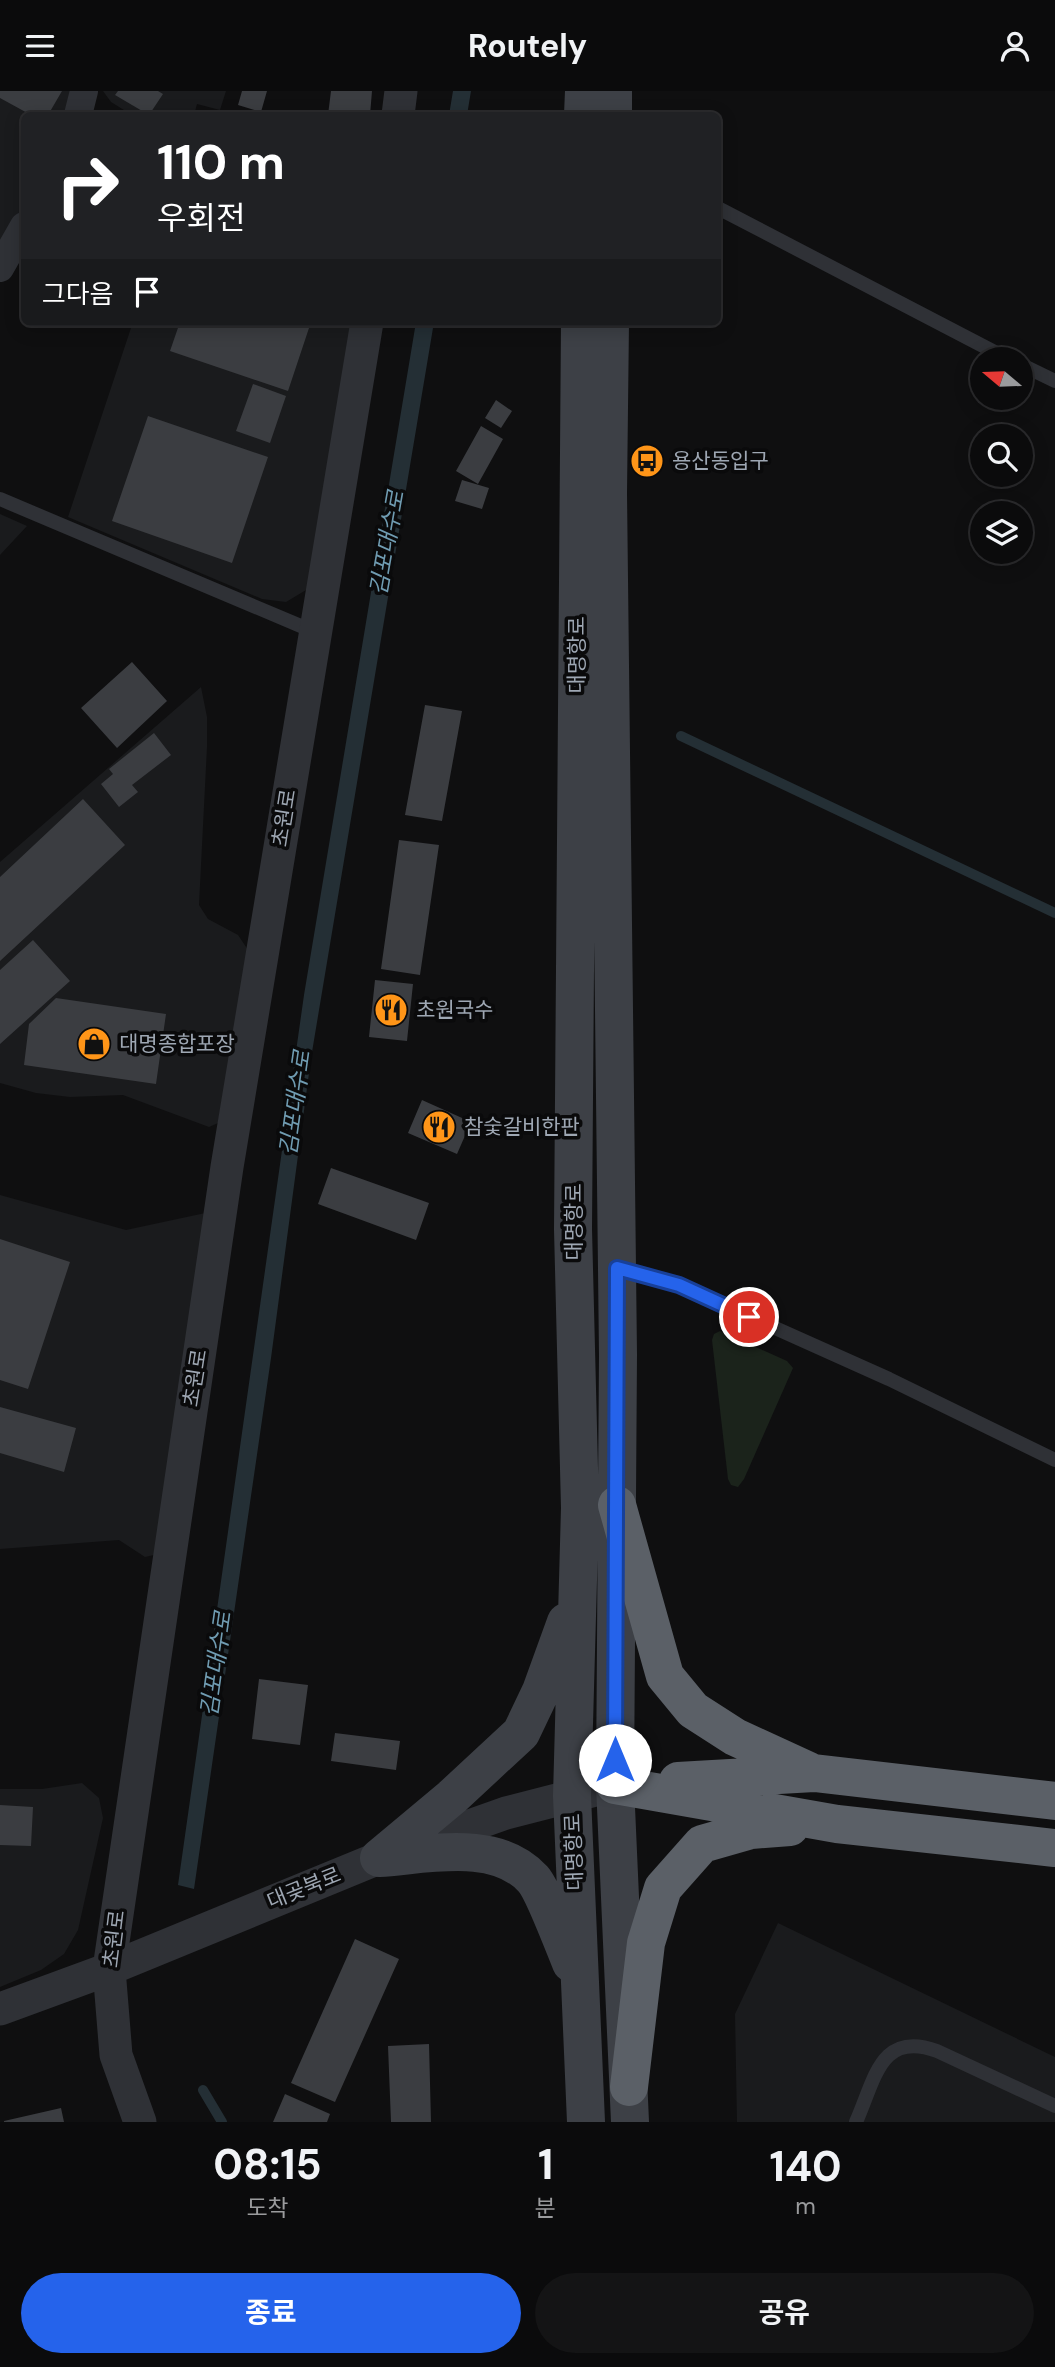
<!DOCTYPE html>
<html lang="ko">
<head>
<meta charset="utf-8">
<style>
	body { margin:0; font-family:"DM Sans","Noto Sans KR",sans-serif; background:#141415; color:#f1f3f6; height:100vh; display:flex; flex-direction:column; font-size:26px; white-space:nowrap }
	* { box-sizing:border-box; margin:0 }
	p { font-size:23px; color:#9a9b9d }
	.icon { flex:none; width:38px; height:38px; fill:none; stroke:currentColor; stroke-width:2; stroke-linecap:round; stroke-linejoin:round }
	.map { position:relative; height:2031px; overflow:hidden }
	.side { display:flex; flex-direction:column; background:#0b0b0c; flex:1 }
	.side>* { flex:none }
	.top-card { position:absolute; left:21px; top:21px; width:700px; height:214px; border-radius:10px; box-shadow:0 4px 18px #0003,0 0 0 2px #2b2b2d; background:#202124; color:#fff; overflow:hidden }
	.needle { width:46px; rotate:289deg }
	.tools { position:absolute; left:970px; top:256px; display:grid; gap:14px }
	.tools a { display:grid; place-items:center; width:63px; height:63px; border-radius:50%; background:#0b0b0c; box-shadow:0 4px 18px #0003,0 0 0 2px #2b2b2d; font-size:35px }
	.pin { position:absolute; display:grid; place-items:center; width:60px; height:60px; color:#fff; margin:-30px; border:4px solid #fff; border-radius:50%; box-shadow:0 2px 7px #0007 }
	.me { position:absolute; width:77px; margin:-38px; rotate:0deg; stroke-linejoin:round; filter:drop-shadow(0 0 5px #0008) }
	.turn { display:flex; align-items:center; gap:24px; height:147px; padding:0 21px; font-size:32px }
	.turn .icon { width:91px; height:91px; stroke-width:2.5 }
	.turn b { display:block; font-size:49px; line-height:60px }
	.then { display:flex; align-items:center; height:66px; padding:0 21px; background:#0003; gap:14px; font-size:26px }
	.eta { display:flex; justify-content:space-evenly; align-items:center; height:119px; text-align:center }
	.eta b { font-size:42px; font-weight:700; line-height:49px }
	.button { display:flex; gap:14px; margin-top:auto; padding:14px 21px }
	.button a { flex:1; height:80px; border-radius:42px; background:#2563eb; color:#fff; font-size:28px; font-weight:700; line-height:80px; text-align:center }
	.button a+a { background:#141415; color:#f1f3f6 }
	header { display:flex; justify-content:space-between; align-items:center; height:91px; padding:0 21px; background:#0b0b0c; font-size:32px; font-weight:700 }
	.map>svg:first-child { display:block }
</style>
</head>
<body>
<header><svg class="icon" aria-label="menu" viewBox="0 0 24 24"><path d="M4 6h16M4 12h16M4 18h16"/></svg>Routely<svg class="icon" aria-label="person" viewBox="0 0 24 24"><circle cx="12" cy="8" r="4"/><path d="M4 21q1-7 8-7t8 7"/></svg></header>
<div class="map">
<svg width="1055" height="2031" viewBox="0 0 1055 2031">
	<rect width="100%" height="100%" fill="#0f0f10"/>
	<path fill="#1a1b1d" d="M 0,0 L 73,0 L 69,24 L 24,24 L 24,116 L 0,159 Z
		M 103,0 L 226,0 L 220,19 L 197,13 L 194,24 L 132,24 L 111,11 Z
		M 133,231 L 354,231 L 311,496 L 286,511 L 262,508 L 68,426 Z
		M 0,423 L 27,435 L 0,464 Z
		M 201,596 L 207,626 L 207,656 L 199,814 L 208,828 L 238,844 L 248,859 L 218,1032 L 209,1036 L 123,1004 L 70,1006 L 36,1002 L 0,992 L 0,771 Z
		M 0,1104 L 126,1139 L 210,1121 L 158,1463 L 145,1466 L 119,1449 L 0,1458 Z
		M 82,1692 L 99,1707 L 103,1727 L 78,1839 L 64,1863 L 41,1879 L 0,1896 L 0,1698 L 42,1698 Z
		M 778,1832 L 1055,1966 L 1055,2031 L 737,2031 L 735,1923 Z"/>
	<path fill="#1b231b" d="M 720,1240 L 787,1270 L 793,1277 L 744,1388 L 738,1396 L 731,1394 L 728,1388 L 712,1249 L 714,1243 Z"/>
	<path fill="#242f35" d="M 453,0 L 471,0 L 467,24 L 449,24 Z
		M 416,231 L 434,231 L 311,967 L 271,1267 L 194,1798 L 178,1794 L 304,904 Z"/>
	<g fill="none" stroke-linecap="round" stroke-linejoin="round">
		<path stroke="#242f35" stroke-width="10" d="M 681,645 L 1055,822
			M 203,1999 L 222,2031"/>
	</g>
	<path fill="#3b3d41" d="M 0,0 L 62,0 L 48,24 L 31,24 L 0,7 Z
		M 118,0 L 158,0 L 163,3 L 149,24 L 115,4 Z
		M 242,0 L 267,0 L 261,21 L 238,14 Z
		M 331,0 L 372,0 L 370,24 L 328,24 Z
		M 180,231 L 311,231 L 288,300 L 170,260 Z
		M 253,293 L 286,305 L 270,352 L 236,340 Z
		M 496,309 L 512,320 L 501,337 L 485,327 Z
		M 148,325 L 268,366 L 232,472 L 112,430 Z
		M 481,335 L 503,348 L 478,393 L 456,380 Z
		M 462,389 L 489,397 L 482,418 L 455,410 Z
		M 132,571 L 167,610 L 117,657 L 81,617 Z
		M 425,614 L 462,620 L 442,730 L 405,724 Z
		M 154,642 L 171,664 L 132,694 L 138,701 L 119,716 L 101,693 L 113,683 L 109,678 Z
		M 83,708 L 125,754 L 0,870 L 0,786 Z
		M 399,749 L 439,754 L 420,884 L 381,878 Z
		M 33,849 L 70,890 L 0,953 L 0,879 Z
		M 375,889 L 413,893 L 407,950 L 369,946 Z
		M 56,907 L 166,923 L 156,993 L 24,974 L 29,933 Z
		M 422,1009 L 471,1031 L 457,1063 L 408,1042 Z
		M 331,1077 L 429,1112 L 416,1149 L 318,1113 Z
		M 0,1148 L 70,1171 L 28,1298 L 0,1289 Z
		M 0,1316 L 76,1337 L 64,1381 L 0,1362 Z
		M 259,1588 L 308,1594 L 300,1654 L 252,1648 Z
		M 335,1642 L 400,1650 L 396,1679 L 331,1670 Z
		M 0,1714 L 33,1716 L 31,1755 L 0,1754 Z
		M 355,1848 L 399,1868 L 335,2011 L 291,1992 Z
		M 429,1953 L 431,2031 L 391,2031 L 388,1955 Z
		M 285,2003 L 330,2023 L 327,2031 L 273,2031 Z
		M 61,2017 L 64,2031 L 4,2031 L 4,2030 Z"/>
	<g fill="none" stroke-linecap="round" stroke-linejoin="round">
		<path stroke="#2f3136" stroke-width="14" d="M 718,117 L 1008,268
			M 1020,273 L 1055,290
			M 0,408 L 315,541
			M 618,1177 L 679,1194 L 889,1288 L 1055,1369
			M 856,2031 C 875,1989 880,1939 937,1960 L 1055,2015"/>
		<path stroke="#2f3136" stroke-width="28" d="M 78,24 L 84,0
			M 0,177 L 24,135"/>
		<path stroke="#2f3136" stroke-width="33" d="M 398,24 L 401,0
			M 0,1918 L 109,1878 L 379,1767 L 506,1722 L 615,1694
			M 140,2031 L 116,1964 L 109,1878 L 227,1076 L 367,231"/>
		<path stroke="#3d4046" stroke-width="38" d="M 583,24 L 584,0
			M 613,24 L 613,0
			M 580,231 L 573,1138 L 580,1417 L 572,1705 L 586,2031
			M 610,231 L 608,402 L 618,1264 L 615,1694 L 630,2031
			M 379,1767 L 452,1706 L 521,1642 L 541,1600 L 566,1531
			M 379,1767 C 427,1764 496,1747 533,1788 C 543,1799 564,1855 571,1872"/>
		<path stroke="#5b6067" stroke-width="38" d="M 617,1414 L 665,1585 L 693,1619 L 735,1646 L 809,1680
			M 678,1690 L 814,1682 L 1055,1710
			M 615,1694 L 837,1733 L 1055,1757
			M 629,1996 L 646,1852 L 663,1797 L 702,1753 L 751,1739 L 790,1736"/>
	</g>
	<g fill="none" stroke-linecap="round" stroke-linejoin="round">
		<defs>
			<path id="route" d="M 615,1669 L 617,1177 L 679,1194 L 749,1226"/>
		</defs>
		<use href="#route" stroke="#184099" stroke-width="18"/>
		<use href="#route" stroke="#2563eb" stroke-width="12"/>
	</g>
	<defs>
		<symbol id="bus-disc" viewBox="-11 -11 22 22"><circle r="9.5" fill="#ff9518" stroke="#0a0a0b"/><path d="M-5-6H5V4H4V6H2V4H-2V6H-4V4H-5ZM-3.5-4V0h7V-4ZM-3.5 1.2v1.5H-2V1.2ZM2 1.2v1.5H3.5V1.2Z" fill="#111"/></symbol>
		<symbol id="restaurant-disc" viewBox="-11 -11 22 22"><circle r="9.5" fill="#ff9518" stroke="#0a0a0b"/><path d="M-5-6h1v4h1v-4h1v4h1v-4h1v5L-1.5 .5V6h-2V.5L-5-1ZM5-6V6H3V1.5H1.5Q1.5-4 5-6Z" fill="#111"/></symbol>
		<symbol id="shop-disc" viewBox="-11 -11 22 22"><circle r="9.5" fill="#ff9518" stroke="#0a0a0b"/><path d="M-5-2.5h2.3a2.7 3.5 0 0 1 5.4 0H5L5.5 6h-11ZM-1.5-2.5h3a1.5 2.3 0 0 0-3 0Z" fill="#111"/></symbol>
	</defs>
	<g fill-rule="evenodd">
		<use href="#bus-disc" x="628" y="351" width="38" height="38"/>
		<use href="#restaurant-disc" x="372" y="900" width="38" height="38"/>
		<use href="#shop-disc" x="75" y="934" width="38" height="38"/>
		<use href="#restaurant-disc" x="420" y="1017" width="38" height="38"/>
	</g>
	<g text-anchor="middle" stroke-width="7" stroke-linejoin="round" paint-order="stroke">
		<g font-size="21" fill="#9ea7b3" stroke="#0a0a0b" text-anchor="start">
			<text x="672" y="377">용산동입구</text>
			<text x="416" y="926">초원국수</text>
			<text x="119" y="960">대명종합포장</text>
			<text x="464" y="1043">참숯갈비한판</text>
		</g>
		<g font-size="21" fill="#9ea7b3" stroke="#0a0a0b">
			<text transform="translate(577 564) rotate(-90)" y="7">대명항로</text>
			<text transform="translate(284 727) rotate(-81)" y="7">초원로</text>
			<text transform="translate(574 1131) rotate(-90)" y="7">대명항로</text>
			<text transform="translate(195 1287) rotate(-81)" y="7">초원로</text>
			<text transform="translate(574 1761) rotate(-92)" y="7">대명항로</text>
			<text transform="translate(304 1797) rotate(-22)" y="7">대곶북로</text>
			<text transform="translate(114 1848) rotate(-83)" y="7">초원로</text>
		</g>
		<g font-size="23" font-style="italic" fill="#709cb2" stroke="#0a0a0b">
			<text transform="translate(387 452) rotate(-80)" y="8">김포대수로</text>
			<text transform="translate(295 1012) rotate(-82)" y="8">김포대수로</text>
			<text transform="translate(216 1573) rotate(-82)" y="8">김포대수로</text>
		</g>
	</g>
</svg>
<div class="tools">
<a><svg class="needle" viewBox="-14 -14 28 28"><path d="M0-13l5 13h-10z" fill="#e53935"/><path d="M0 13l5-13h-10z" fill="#9a9b9d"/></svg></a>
<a><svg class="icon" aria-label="search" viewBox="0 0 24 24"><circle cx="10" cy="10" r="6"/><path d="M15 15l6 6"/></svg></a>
<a><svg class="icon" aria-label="layers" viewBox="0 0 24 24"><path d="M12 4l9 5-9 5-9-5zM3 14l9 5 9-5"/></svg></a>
</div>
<div class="pin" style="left:749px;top:1226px;background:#d93025"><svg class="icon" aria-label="arrive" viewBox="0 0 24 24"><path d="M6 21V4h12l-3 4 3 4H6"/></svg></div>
<svg class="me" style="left:615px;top:1669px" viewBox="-20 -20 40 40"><circle r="19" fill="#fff"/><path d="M0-13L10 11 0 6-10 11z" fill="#2563eb"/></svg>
<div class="top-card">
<div class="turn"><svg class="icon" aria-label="right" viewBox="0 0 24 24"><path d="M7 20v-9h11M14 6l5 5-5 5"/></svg><div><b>110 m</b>우회전</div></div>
<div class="then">그다음<svg class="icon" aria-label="arrive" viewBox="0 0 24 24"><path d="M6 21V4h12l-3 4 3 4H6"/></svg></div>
</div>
</div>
<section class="side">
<div class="eta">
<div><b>08:15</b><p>도착</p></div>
<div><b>1</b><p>분</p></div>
<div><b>140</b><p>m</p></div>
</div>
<div class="button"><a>종료</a><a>공유</a></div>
</section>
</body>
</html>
